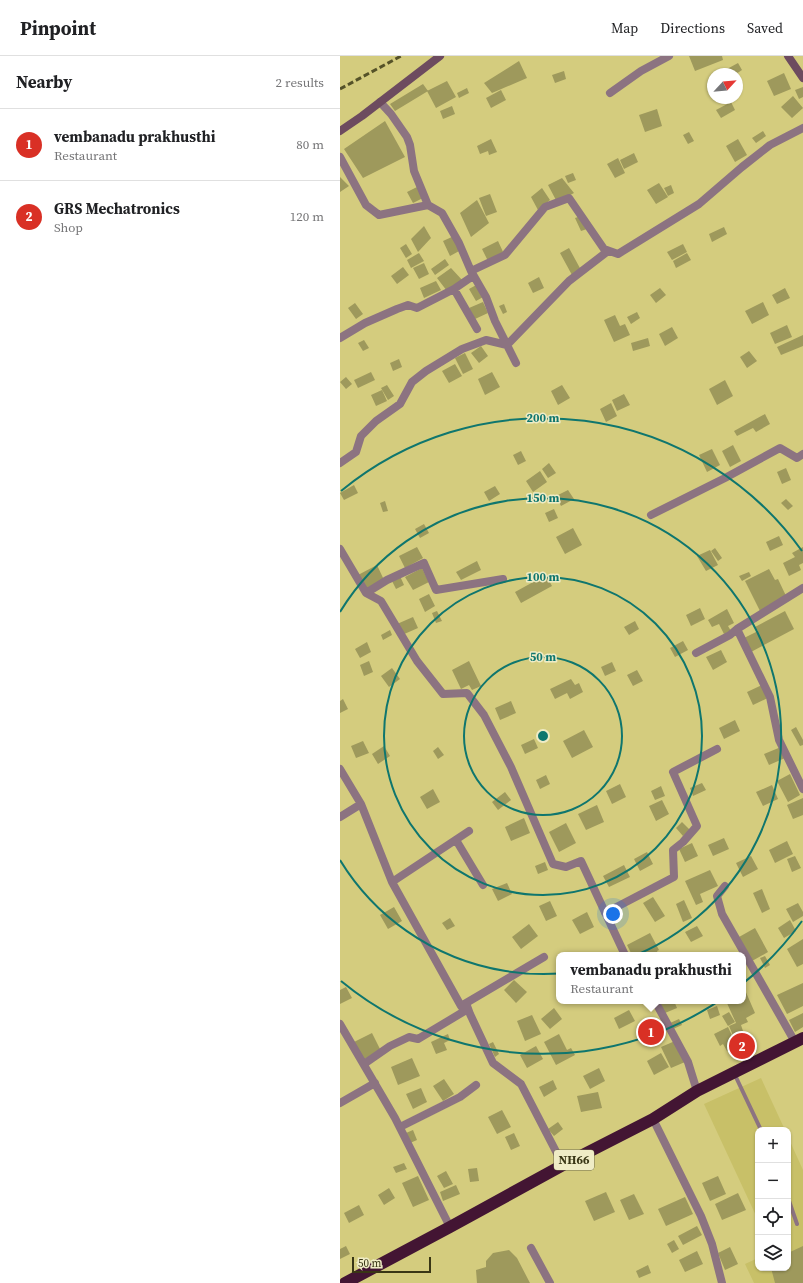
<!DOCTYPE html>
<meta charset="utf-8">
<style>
body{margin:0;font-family:"Source Serif 4",serif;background:#f6f6f6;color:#202124}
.controls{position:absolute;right:12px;bottom:12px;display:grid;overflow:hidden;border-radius:8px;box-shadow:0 1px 3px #0004}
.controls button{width:36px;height:36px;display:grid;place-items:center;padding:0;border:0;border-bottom:1px solid #e0e0e0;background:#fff;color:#202124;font:20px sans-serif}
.compass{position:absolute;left:367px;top:12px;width:36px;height:36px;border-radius:50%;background:#fff;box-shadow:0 1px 3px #0004;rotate:64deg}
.scale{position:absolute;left:12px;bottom:10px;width:79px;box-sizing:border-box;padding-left:4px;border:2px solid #393615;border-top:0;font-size:11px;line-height:14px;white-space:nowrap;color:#393615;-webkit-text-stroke:3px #efecc6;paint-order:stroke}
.you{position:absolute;left:273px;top:858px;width:14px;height:14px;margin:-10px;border:3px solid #fff;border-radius:50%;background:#1a73e8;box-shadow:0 0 0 6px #1a73e833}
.badge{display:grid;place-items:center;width:26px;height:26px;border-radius:50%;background:#d93025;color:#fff;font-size:13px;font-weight:700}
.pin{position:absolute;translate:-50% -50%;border:2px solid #fff;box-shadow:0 1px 4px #0006}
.popup{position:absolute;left:216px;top:896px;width:190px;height:52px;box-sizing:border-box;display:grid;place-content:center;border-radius:8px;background:#fff;filter:drop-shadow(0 1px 3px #0005);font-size:13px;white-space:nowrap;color:#757577}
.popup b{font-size:15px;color:#202124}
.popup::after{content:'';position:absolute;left:50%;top:100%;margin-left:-8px;border:8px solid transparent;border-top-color:#fff}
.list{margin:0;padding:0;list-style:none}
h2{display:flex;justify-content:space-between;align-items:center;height:52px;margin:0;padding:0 16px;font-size:17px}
h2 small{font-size:13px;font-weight:400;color:#757577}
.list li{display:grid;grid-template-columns:26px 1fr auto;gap:12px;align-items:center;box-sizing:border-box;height:72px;padding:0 16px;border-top:1px solid #e0e0e0}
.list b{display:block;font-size:15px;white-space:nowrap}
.list p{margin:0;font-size:13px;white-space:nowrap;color:#757577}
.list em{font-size:13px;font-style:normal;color:#757577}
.icon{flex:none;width:22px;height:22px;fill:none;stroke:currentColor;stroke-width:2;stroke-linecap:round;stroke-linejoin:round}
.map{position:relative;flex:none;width:463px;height:1227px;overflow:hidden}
header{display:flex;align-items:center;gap:24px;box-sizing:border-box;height:56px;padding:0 20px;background:#fff;border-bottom:1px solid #e0e0e0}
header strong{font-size:19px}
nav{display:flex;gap:22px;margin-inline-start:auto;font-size:14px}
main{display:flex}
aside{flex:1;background:#fff}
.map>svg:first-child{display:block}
.built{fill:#c8c068}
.building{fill:#9e995c}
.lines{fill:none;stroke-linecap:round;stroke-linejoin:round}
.lane{stroke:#8c7381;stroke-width:4}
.street{stroke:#8c7381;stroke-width:8}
.secondary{stroke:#6d4b5f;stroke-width:8}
.highway{stroke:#431533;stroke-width:12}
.rail{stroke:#555228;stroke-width:3;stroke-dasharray:6 3;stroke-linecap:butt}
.ring{fill:none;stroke:#0f766e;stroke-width:2}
.labels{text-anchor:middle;stroke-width:3;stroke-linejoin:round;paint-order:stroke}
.shield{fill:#efecc6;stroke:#706d4a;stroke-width:1}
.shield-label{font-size:12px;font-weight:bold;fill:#393615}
.centre{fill:#0f766e;stroke:#efecc6;stroke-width:2}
.ring-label{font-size:12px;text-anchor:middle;font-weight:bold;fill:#0f766e;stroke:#efecc6;stroke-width:3;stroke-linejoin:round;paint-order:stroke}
</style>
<header>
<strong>Pinpoint</strong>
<nav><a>Map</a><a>Directions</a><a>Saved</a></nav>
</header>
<main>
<aside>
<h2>Nearby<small>2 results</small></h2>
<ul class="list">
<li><span class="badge">1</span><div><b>vembanadu prakhusthi</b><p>Restaurant</p></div><em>80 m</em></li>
<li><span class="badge">2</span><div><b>GRS Mechatronics</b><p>Shop</p></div><em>120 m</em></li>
</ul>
</aside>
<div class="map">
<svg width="463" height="1227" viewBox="0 0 463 1227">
<rect width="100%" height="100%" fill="#d4cc7e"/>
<!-- built -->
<path class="built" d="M421 1022 445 1074H418V1164L364 1048Z
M448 1081 463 1114V1227H414L405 1208 418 1202V1212H448Z"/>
<!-- building -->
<path class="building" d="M349 0H382L383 4 355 15Z
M179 5 187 22 152 37 144 27Z
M398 7 402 14 396 18H390L387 13Z
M224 15 226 23 215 27 212 19Z
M444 17 451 33 434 40 427 25Z
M107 25 116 41 96 52 87 35Z
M83 28 88 35 55 55 50 48Z
M463 31V41L459 43 455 34Z
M127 32 129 37 119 42 117 37Z
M161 34 166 44 151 52 146 42Z
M453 40 463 52 452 62 441 51Z
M391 46 395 54 381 62 376 54Z
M112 50 115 58 103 63 100 55Z
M317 53 322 70 305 76 299 59Z
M45 65 65 101 23 122 4 93Z
M423 75 426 80 416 87 412 82Z
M349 76 354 85 348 88 343 79Z
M151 83 157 96 149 99 148 95 140 98 137 90Z
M398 83 407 99 395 106 386 90Z
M294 97 298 106 284 113 280 104Z
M278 102 285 117 275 122 267 108Z
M233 117 236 124 228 127 225 120Z
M0 121 9 130 0 136Z
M222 122 234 137 217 146 208 129Z
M319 127 328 141 316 148 307 134Z
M331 129 334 137 328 140 324 132Z
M79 130 85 141 73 147 67 136Z
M202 132 210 144 198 154 191 141Z
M150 138 157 156 146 160 139 142Z
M137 144 149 167 131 181 120 157Z
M241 160 247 173 241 175 235 162Z
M84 170 91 182 78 196 71 183Z
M384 171 387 178 372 186 369 178Z
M114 180 121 194 110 200 103 185Z
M158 185 164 198 148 205 142 193Z
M66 188 72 198 66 202 60 192Z
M343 188 347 196 332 204 327 196Z
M229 192 241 214 232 219 220 197Z
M79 197 84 205 71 212 67 204Z
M347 197 351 204 336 212 333 205Z
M105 203 109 209 95 219 91 213Z
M84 207 89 218 79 223 73 212Z
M63 211 69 219 57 228 51 220Z
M111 212 123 225 107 235 97 222Z
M199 221 204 232 193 237 188 227Z
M96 225 101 234 84 242 80 232Z
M138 228 145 240 136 245 129 233Z
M320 232 326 239 316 247 310 239Z
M445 232 450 242 437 248 432 239Z
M143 246 148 257 135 263 129 252Z
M423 246 429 259 412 268 405 255Z
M15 247 23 258 16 263 8 252Z
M164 248 167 256 163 258 159 250Z
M297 256 300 262 291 268 287 261Z
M275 259 280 270 285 268 290 279 274 286 264 264Z
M447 269 452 281 435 288 430 277Z
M332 271 338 282 325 290 319 278Z
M463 279V290L441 299 437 291Z
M308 282 310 290 293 295 291 287Z
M24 284 29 292 23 295 18 287Z
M141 290 148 300 139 307 131 297Z
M409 295 417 305 407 312 400 301Z
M125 297 133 313 123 318 115 302Z
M59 303 62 311 53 315 50 307Z
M115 308 122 320 109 327 102 315Z
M31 316 35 324 18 332 14 324Z
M152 316 160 331 145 339 138 323Z
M6 321 12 328 6 333 0 326Z
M385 324 393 340 377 349 369 333Z
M47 329 54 340 48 344 41 332Z
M222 329 230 342 218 349 211 335Z
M42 334 47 345 36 350 31 339Z
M284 338 290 349 277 355 272 344Z
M271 347 277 360 266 366 260 353Z
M425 358 430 368 416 376 413 372 397 380 394 375Z
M393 389 401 405 390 411 382 395Z
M372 393 380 409 367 416 359 399Z
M181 395 186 405 178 409 173 399Z
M209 407 216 417 208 422 202 413Z
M446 412 451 424 442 428 437 416Z
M200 415 207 426 193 436 186 425Z
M14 429 18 437 4 444 0 437Z
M155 430 160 438 149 445 144 436Z
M228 434 234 443 221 450 216 440Z
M446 443 453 450 448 454 441 447Z
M45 445 48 455 43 456 40 447Z
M214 453 218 462 209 466 205 457Z
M84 468 89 477 80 482 75 473Z
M233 472 242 489 225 498 216 481Z
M439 480 443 489 430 495 426 486Z
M77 491 83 502 65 512 59 500Z
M463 491V507L459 509 461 514 449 520 443 507 455 501 452 497Z
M375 492 382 502 378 505 371 495Z
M370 494 378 509 366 515 357 500Z
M137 505 141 514 121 524 116 516Z
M37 509 44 524 25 533 18 519Z
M82 512 89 526 73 534 65 521Z
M429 513 435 524 438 523 447 542 420 555 405 525Z
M409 516 411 520 402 525 399 520Z
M206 519 212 530 181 547 175 536Z
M60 520 64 529 56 533 52 525Z
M89 538 95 550 85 556 79 543Z
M360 552 365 563 351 570 346 559Z
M387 553 394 567 388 570 391 575 384 578 379 568 372 571 368 564Z
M97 555 102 565 96 567 92 557Z
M445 555 454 573 411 596 404 582 418 575 415 571Z
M73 561 78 572 62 579 57 568Z
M295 565 299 573 289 579 284 571Z
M50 574 52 579 43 584 41 579Z
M343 585 348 594 335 601 330 592Z
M27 586 31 596 20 602 15 593Z
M381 594 387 606 373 614 366 601Z
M29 605 33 616 24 620 20 609Z
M129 605 141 630 132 634 129 629 121 633 112 614Z
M272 606 276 615 265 620 261 611Z
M52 612 60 623 49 631 41 620Z
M297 614 303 625 293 630 287 619Z
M231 623 235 629 239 627 243 636 230 643 227 637 215 643 210 633Z
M422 629 428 642 413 649 407 636Z
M3 643 8 653 0 657V645Z
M171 645 176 657 160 664 155 652Z
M395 664 400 675 384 683 379 672Z
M456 671 463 684V689L460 690 451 674Z
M244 674 253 691 232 702 223 685Z
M194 683 198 692 185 698 181 689Z
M23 685 29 697 16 702 11 690Z
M44 690 50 700 38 708 32 698Z
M98 691 104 699 98 703 93 695Z
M441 691 445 702 429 709 424 698Z
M450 718 460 739 448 746 437 725Z
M206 719 210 728 200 733 196 724Z
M362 727 366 734 353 740 350 732Z
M280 728 286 741 272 748 266 735Z
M432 729 438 743 423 750 416 736Z
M321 730 325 740 315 744 311 735Z
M93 733 100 746 87 753 80 741Z
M165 736 171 744 158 754 152 746Z
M463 742V759L453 763 447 749Z
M322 744 329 758 316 765 309 750Z
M257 749 264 766 246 774 238 758Z
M184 762 190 777 171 785 165 771Z
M342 766 350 774 343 780 336 772Z
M226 767 236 787 219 796 209 776Z
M384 782 389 793 373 800 368 789Z
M447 785 453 798 435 807 429 794Z
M352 787 358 800 345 806 339 793Z
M307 796 313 808 300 815 294 803Z
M411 800 418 813 403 821 396 807Z
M455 800 461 812 452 816 447 803Z
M205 806 208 814 198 818 195 810Z
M284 809 290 821 269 831 263 820Z
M370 814 378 830 360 838 363 846 356 849 345 825Z
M167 827 172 838 158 845 152 833Z
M422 833 430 853 422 857 413 837Z
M313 841 325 860 315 866 303 847Z
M344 844 352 862 343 866 336 848Z
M210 845 217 860 206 865 199 850Z
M458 847 463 856V860L453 866 446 853Z
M54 851 62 865 48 873 40 859Z
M247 856 254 871 240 878 232 864Z
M110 862 115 870 107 874 102 867Z
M450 864 456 875 444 882 438 872Z
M189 868 198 880 181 893 172 881Z
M357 870 363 880 351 886 345 876Z
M415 872 428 896 412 905 399 881Z
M310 877 319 894 317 895 319 899H292L287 889Z
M463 883V908L457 911 447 893Z
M425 900 430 909 425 912 420 902Z
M174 924 187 936 176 947 164 934Z
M463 927V950L447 958 437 939Z
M6 931 12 942 0 948V934Z
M405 934 415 957 406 962 408 966 401 969 404 978 394 982 389 970 396 967 386 945H403V935Z
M322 945H334L337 952 325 957 320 946Z
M377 950 380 959 370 963 367 954Z
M214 952 222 963 210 973 201 963Z
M289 954 295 965 279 973 274 962Z
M389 956 395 966 388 970 382 960Z
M463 957V971L455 976 449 964Z
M192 959 201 978 185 985 177 965Z
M314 962 321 982 308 989 299 971Z
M339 963 342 969 333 973 330 967Z
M388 971 397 990 387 995 383 988 380 990 374 978Z
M32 977 41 995 23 1004 14 986Z
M108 978 110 984 104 987 107 994 96 998 91 986Z
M219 978 227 994 231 992 235 999 216 1009 204 986Z
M335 985 345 1006 331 1012 321 991Z
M153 986 159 998 155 1001 149 988Z
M196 990 203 1003 187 1012 180 999Z
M321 997 329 1011 314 1019 307 1005Z
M72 1002 80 1020 58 1029 51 1011Z
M259 1012 265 1025 250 1033 243 1020Z
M104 1023 114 1038 103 1045 93 1030Z
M213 1024 217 1033 204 1041 199 1031Z
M81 1032 87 1046 73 1053 66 1038Z
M258 1036 262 1052 241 1056 237 1040Z
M162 1054 171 1071 157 1078 148 1061Z
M218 1066 223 1073 214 1080 208 1073Z
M73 1074 77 1084 70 1087 66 1077Z
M174 1077 180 1090 171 1094 165 1081Z
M64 1107 67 1113 56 1117 53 1111Z
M137 1112 139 1125 130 1126 128 1113Z
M106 1115 113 1128 104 1132 97 1120Z
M78 1120 89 1144 73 1151 62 1127Z
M378 1120 386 1138 370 1145 362 1127Z
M116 1129 120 1138 103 1145 100 1136Z
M49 1132 55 1142 44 1149 38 1139Z
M266 1136 275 1156 254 1165 245 1145Z
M398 1137 406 1154 382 1164 375 1148Z
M294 1138 304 1158 289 1164 280 1144Z
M345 1141 353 1158 326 1170 318 1153Z
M19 1149 24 1159 9 1167 4 1157Z
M357 1170 362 1179 343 1189 338 1180Z
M334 1184 339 1193 332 1197 327 1188Z
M6 1190 10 1198 0 1203V1193Z
M463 1190V1227H435L431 1212H448V1197Z
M390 1191 398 1208 385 1214 378 1197Z
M169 1194 177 1202 190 1227H137L136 1214 146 1211V1205L153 1197Z
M357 1195 363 1208 345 1216 339 1204Z
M308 1209 311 1217 299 1222 296 1215Z"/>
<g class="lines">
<!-- lane -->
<path class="lane" d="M394 1017 421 1074
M448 1142 457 1168"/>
<!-- street -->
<path class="street" d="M270 37 301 15 329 0
M40 46 51 58 67 81 70 89 74 115 88 149 102 157 119 187 131 215 146 241 155 265 176 307
M0 101 26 149 39 159 88 149
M131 215 165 199 205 151 229 142 264 193 278 198 359 148 402 111 430 89 463 72
M114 233 137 273
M0 282 25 267 57 253 68 249 77 252 114 233 133 220
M0 407 16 396 21 380 36 365 60 348 72 326 86 315 122 293 146 284 167 289 229 225 268 195
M311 459 385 422 440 392 457 402 463 398
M0 493 26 537 41 545 77 605 103 638 127 637 144 659 171 711 213 808 226 811 241 805 285 899
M26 537 47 524 84 507 96 534 163 523
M397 573 430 641 439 684 463 733
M356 597 390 579 397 573 463 532
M0 713 21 748 0 761
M21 748 52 826
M129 775 52 826 121 950 204 901
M116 784 143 829
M385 830 377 840 382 858 455 986
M265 857 334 821 333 794 343 786 357 770 333 716 377 693
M315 945 348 1006 357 1035
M126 947 130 958 153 1007 181 1028 223 1109
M0 968 55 1062 110 1171
M24 1008 50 990 69 981 78 983 128 953
M0 1047 35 1027
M313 1063 361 1160 372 1188 382 1227
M60 1071 120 1041 136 1029
M191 1192 210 1227"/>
<!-- secondary -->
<path class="secondary" d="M448 0 463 22
M0 75 22 60 100 0"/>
<!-- highway -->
<path class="highway" d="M5 1227 110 1171 223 1109 313 1063 357 1035 463 982"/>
<!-- rail -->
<path class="rail" d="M0 33 61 0"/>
</g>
<!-- distance rings -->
<g class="ring">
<circle cx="203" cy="680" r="79"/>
<circle cx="203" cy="680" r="159"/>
<path d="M0 556A238 238 0 1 1 0 804"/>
<path d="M462 865A318 318 0 0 1 1 925M1 435A318 318 0 0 1 462 495"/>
</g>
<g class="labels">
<!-- shield labels -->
<rect class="shield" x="214" y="1094" width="40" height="20" rx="3"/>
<g class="shield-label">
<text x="234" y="1108">NH66</text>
</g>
</g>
<circle cx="203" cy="680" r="6" class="centre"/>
<g class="ring-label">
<text x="203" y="366">200 m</text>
<text x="203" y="446">150 m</text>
<text x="203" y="525">100 m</text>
<text x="203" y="605">50 m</text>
</g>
</svg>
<div class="controls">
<button>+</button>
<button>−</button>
<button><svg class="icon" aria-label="locate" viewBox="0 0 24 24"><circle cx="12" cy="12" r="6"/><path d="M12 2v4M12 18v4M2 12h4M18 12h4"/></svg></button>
<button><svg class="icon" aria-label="layers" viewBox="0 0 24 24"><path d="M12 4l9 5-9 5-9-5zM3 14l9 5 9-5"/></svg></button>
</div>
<svg class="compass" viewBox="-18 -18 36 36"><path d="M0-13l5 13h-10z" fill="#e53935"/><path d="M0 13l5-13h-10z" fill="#757577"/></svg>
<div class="scale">50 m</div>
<div class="you"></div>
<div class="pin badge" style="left:311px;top:976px">1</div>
<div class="popup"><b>vembanadu prakhusthi</b>Restaurant</div>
<div class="pin badge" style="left:402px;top:990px">2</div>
</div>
</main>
